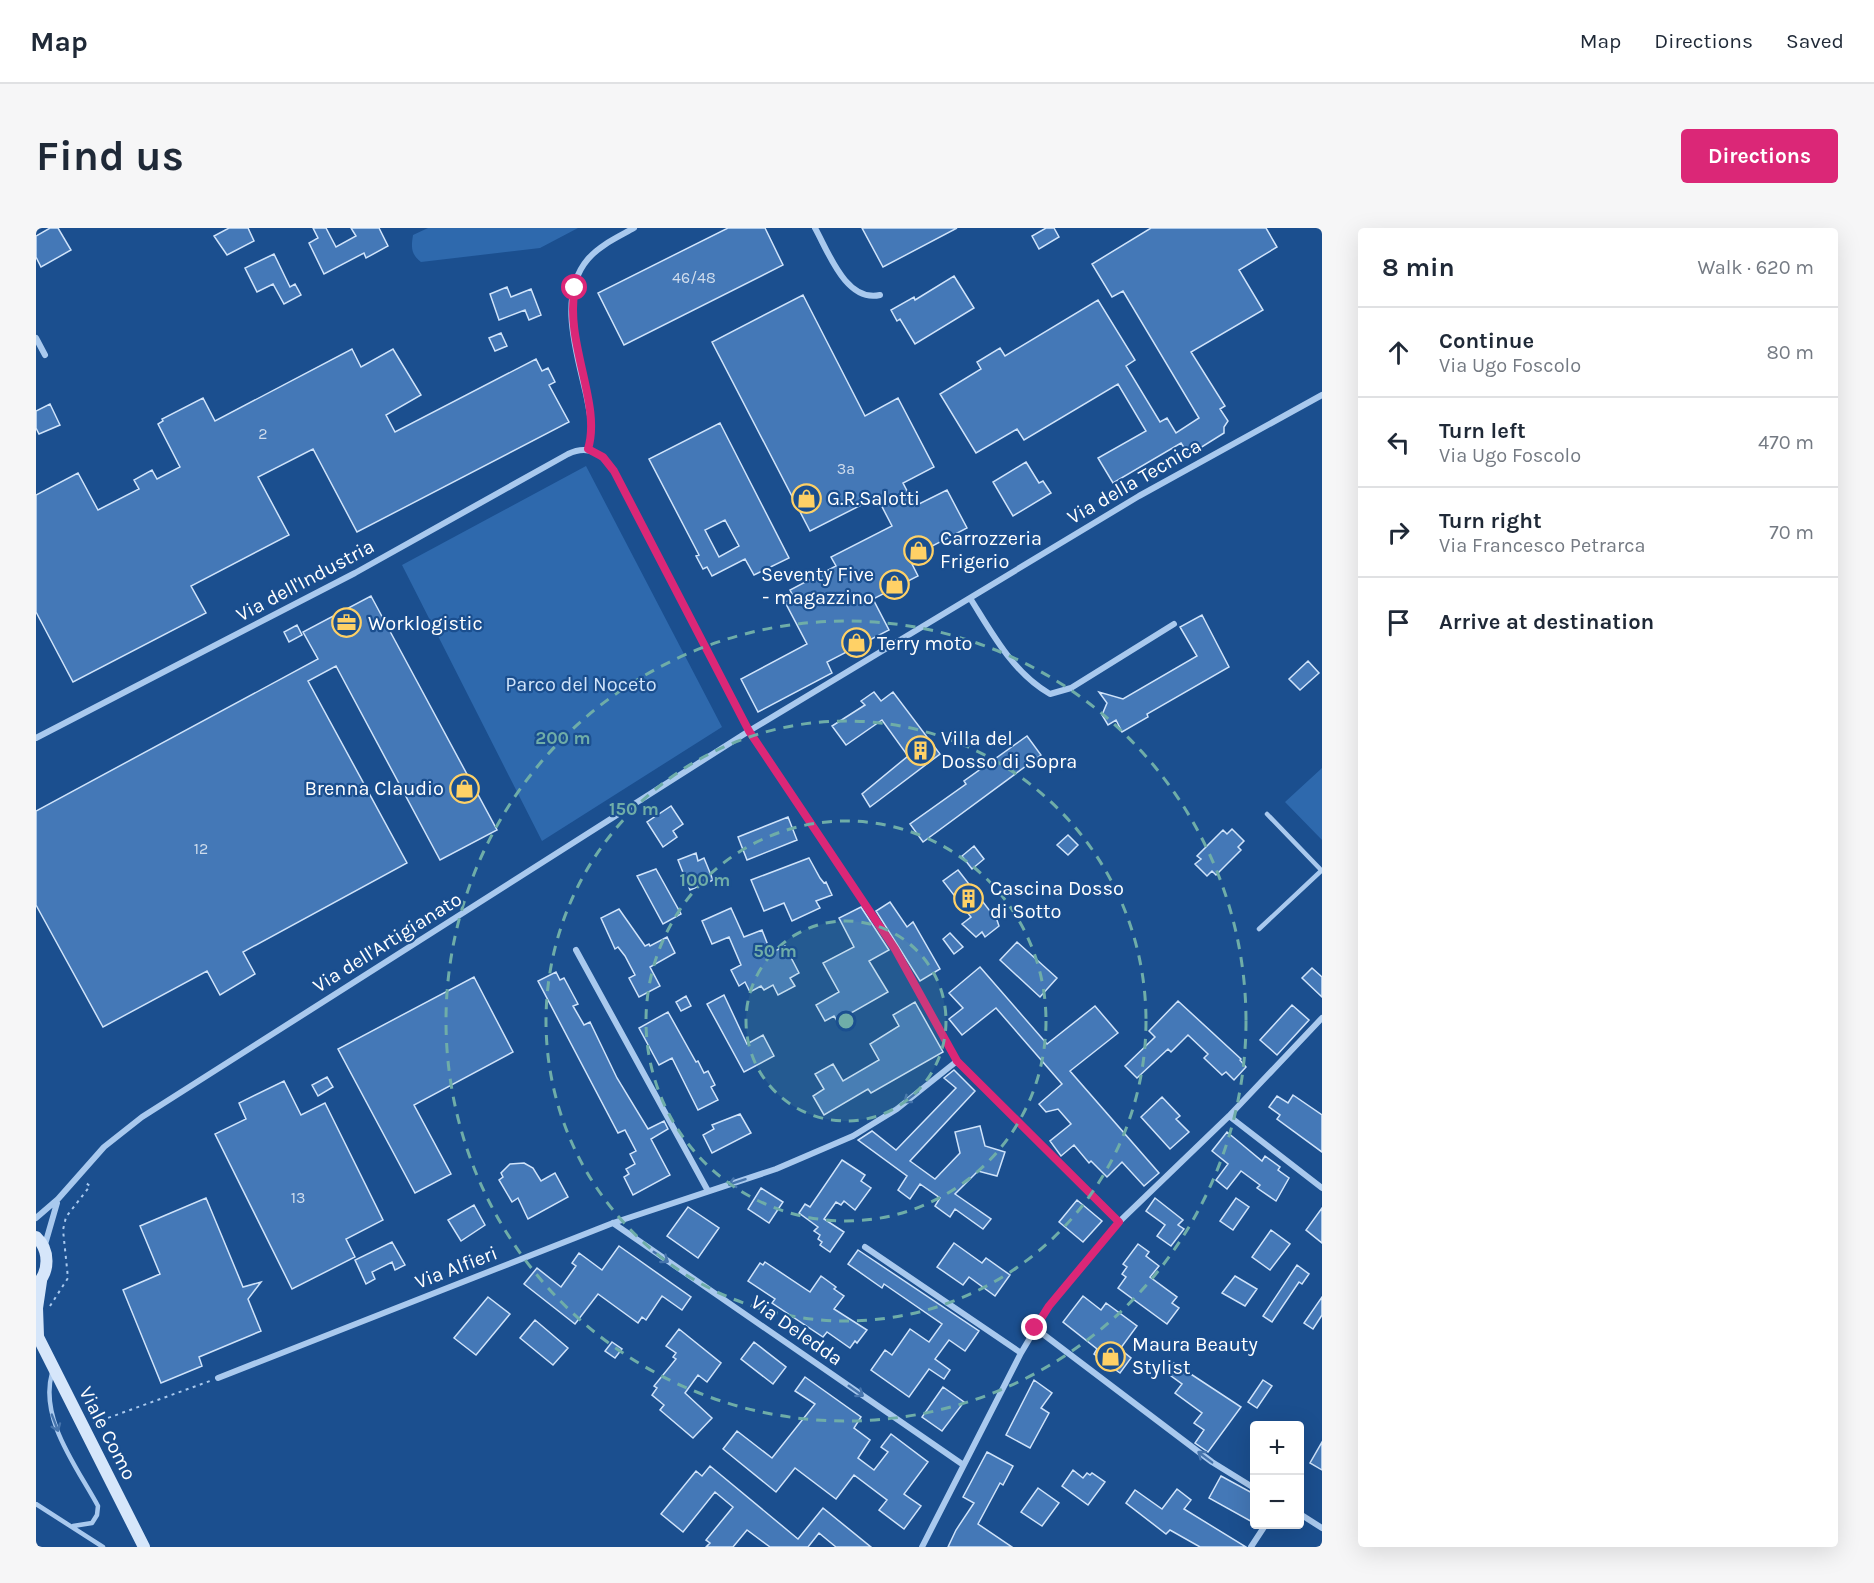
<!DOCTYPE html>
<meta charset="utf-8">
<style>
body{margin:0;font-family:Karla,sans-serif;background:#f6f6f7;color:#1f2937}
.controls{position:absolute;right:18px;bottom:18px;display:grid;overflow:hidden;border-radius:6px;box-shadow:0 6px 24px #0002}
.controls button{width:54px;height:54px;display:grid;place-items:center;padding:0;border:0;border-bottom:2px solid #e0e1e3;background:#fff;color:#1f2937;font:30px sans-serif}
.stop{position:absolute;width:18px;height:18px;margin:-14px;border:4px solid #db2777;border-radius:50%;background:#fff}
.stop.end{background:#db2777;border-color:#fff;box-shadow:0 2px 6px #0008}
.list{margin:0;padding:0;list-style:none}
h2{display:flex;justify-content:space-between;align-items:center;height:78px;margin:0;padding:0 24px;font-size:26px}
h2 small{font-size:20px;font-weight:400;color:#747a83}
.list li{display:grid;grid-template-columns:39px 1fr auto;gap:18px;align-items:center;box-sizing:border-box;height:90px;padding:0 24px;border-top:2px solid #e0e1e3}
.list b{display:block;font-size:22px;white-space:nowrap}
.list p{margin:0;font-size:20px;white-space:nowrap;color:#747a83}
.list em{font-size:20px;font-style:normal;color:#747a83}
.icon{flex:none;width:33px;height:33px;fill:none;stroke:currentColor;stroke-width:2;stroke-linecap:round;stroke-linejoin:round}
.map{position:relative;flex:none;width:1286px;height:1319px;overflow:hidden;border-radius:6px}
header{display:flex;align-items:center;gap:36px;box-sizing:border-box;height:84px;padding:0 30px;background:#fff;border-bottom:2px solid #e0e1e3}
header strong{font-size:28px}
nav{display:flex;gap:33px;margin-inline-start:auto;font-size:21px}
.intro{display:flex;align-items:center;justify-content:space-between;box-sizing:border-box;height:144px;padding:0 36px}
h1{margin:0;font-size:42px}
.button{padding:15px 27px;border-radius:6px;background:#db2777;color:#fff;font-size:21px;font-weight:700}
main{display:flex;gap:36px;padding:0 36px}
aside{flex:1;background:#fff;border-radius:6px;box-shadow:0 6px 24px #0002}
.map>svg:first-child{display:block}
.green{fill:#2e69ad}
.building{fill:#4478b7;stroke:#cfe3fa;stroke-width:1.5;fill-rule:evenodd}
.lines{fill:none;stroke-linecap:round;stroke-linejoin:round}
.path{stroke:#a9c9ee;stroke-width:2;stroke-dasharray:3 4.5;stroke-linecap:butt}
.service{stroke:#a9c9ee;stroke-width:4.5}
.minor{stroke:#a9c9ee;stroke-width:6}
.secondary{stroke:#d6e6fa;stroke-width:12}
.oneway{stroke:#4674ac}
.route{stroke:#db2777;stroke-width:8}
.ring{fill:none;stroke:#6fada8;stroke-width:3;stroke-dasharray:10 8}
.labels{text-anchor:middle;stroke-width:4.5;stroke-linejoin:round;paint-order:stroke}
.number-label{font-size:16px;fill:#d0dded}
.street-label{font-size:20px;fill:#fff;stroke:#1b4f8f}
.poi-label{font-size:20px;fill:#fff;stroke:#1b4f8f;text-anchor:start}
.park-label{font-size:20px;fill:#cfe3fa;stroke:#1b4f8f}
.centre{fill:#6fada8;stroke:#1b4f8f;stroke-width:3}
.ring-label{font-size:18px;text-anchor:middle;font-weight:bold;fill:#6fada8;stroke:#1b4f8f;stroke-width:4.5;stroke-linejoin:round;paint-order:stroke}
</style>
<header>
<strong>Map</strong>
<nav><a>Map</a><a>Directions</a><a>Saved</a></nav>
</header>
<div class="intro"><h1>Find us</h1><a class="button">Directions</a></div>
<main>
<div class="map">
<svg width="1286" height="1319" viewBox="0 0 1286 1319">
<rect width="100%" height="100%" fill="#1b4f8f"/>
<!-- green -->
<path class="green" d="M392 0H542L504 20 385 34C375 26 375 20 377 7Z
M550 238 686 499 506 613 366 337Z
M1286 540V612L1249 574Z"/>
<!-- building -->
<path class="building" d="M14 0H22L35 22 5 39 0 29V8Z
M193 0H212L218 13 191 27 178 8Z
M277 0H290L300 19 320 8 315 0H343L352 18 330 30 328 25 288 46 273 15 282 10Z
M692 0H729L747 37 588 117 562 65Z
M826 0H921L847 39Z
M1010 0H1018L1023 9 1003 21 996 8Z
M1115 0H1230L1241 19 1203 42 1227 82 1155 124 1189 178 1184 181 1192 193 1188 199V205L1153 227 1145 215 1077 255 1062 230 1110 203 1082 156 988 212 981 201 940 225 904 166 945 141 941 134 964 120 969 128 1062 72 1099 132 1090 138 1124 194 1131 190 1140 205 1163 190 1087 63 1076 69 1056 36Z
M238 26 254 59 259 56 265 67 248 76 237 56 221 64 209 40Z
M918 48 938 80 879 116 864 91 861 93 855 82 878 69 879 72Z
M471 59 475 69 495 61 505 87 493 92 489 82 463 92 454 66Z
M767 67 829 188 862 170 898 239 867 255 879 278 911 262 931 300 873 330 882 348 837 371 853 402 791 434 796 445 722 484 705 451 771 416 749 374 758 370 754 362 800 338 795 329 856 298 841 269 774 303 676 114Z
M465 105 471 118 459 123 453 110Z
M316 121 325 139 357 121 385 167 350 187 359 204 500 131 506 143 512 140 519 154 513 157 533 194 321 304 277 221 222 249 253 307 155 358 170 385 37 454 0 384V267L42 245 62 282 103 261 98 252 116 242 121 251 144 239 122 196 127 193 126 191 167 170 179 193Z
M14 176 24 197 3 206 0 200V183Z
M684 195 753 330 718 347 709 331 676 348 671 339 667 341 660 328 663 327 613 231ZM689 292 703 318 683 329 669 302Z
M990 234 1003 255 1007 253 1015 265 977 288 957 254Z
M335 368 461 602 404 632 300 438 272 453 371 635 207 724 219 746 184 767 171 743 67 799 0 677V583L282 431 267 404Z
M1166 387 1193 439 1111 486 1112 489 1086 504 1080 492 1072 497 1066 487 1071 475 1063 464 1087 471 1161 428 1144 399Z
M261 397 266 407 253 414 248 404Z
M1272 433 1283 445 1264 462 1253 451Z
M838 464 845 473 857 464 904 526 834 579 826 566 872 528 846 492 810 517 796 498 829 477 825 473Z
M991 508 1005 527 887 614 874 596 930 556 928 553Z
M635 578 647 596 637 603 641 609 627 619 611 594Z
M752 589 761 612 711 632 702 609Z
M1196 601 1208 613 1202 619 1205 622 1180 647 1176 643 1171 648 1159 636 1165 631 1161 628 1187 602 1191 606Z
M1032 607 1042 617 1032 627 1021 617Z
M938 618 948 631 936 641 926 628Z
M660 625 662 633 668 630 677 652 654 662 642 632Z
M773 630 784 650 788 655 790 654 796 667 780 673 784 680 756 693 748 675 728 683 715 652Z
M620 641 645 686 627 696 601 648Z
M922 642 961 692 963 698 949 709 946 704 940 709 926 696 935 689 907 653Z
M854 674 871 699 877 694 904 741 884 753 840 683Z
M825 679 853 722 833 733 852 764 801 793 798 788 789 793 780 777 803 764 787 735 818 719 803 690Z
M695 680 708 709 726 702 735 725 749 718 763 745 754 750 759 758 742 767 737 757 728 762 725 758 714 764 709 754 703 758 695 742 705 737 693 709 676 716 666 693Z
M583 681 609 718 613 716 614 718 631 709 639 725 614 739 624 758 603 769 593 750 599 747 589 728 582 719 579 721 565 690Z
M914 705 927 719 918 726 907 711Z
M981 714 1021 750 1004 769 964 732Z
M944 739 1011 816 1059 778 1082 805 1034 843 1123 945 1108 958 1086 934 1071 949 1055 933 1053 935 1038 917 1025 928 1014 913 1035 896 1022 881 1010 884 1003 876 1026 856 960 780 926 807 913 791 927 780 913 765Z
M1276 740 1286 749V769L1266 750Z
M520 744 524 752 528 750 542 776 537 778 548 797 554 794 581 850 612 901 628 893 632 901 615 911 634 947 597 967 588 949 593 946 590 941 599 936 594 926 600 923 589 902 582 905 502 753Z
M438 749 477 824 378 877 415 946 379 965 302 821Z
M688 767 711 816 727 807 738 828 708 844 671 776Z
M650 768 655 778 645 783 640 774Z
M1142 773 1205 831 1204 832 1210 839 1198 852 1190 844 1186 847 1168 830 1172 826 1152 807 1135 824 1132 821 1101 850 1089 838 1119 809 1113 803Z
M879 774 907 824 835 865 832 861 788 887 777 868 788 861 779 846 797 836 807 853 843 832 834 816 863 798 857 787Z
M1256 777 1273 792 1241 827 1224 812Z
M632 784 660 834 662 833 668 845 672 843 679 857 675 859 682 872 662 882 636 830 623 837 603 800Z
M918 842 939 863 874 933 899 951 924 925 919 904 944 898 949 918 969 924 961 948 942 943 919 966 955 991 947 1001 919 981 914 989 899 978 904 970 884 956 874 971 862 962 871 948 822 912 836 903 860 922 920 860 908 850Z
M291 849 297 859 282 868 276 857Z
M248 853 265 887 289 875 347 992 310 1011 319 1029 256 1061 179 906 210 891 203 875Z
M1257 867 1286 887V924L1241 891 1244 887 1233 879 1241 868 1252 875Z
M1126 869 1144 888 1140 891 1153 904 1134 921 1105 889Z
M704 886 715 905 676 925 667 907 678 901 676 897Z
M1191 904 1226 933 1229 928 1244 939 1242 942 1253 950 1240 973 1221 960 1224 957 1205 943 1191 961 1180 952 1192 936 1176 923Z
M806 932 829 947 825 953 835 960 819 982 808 973 805 977 800 974 788 991 808 1004 794 1024 784 1017 786 1014 782 1011 784 1007 778 1003 782 999 763 985 769 976 774 979Z
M488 935 497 940 505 953 519 945 532 969 492 991 482 970 476 974 463 952 467 949 465 945 474 936Z
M725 960 747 974 733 995 712 981Z
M170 970 207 1059 225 1054 212 1071 225 1103 163 1129 166 1138 125 1155 87 1062 124 1046 104 998Z
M1119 970 1147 992 1142 997 1148 1001 1135 1018 1121 1008 1129 997 1110 983Z
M1200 970 1213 979 1197 1002 1184 993Z
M1041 972 1066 993 1047 1014 1023 994Z
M438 977 449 997 425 1013 412 992Z
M652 979 683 1000 662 1030 631 1008Z
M1286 980V1015L1270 1002Z
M1235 1002 1254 1016 1234 1042 1216 1029Z
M356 1014 369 1037 359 1042 356 1034 336 1044 339 1051 330 1056 319 1032Z
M918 1015 946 1035 950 1030 974 1047 959 1068 933 1049 927 1057 901 1039Z
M1102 1016 1113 1024 1110 1028 1123 1038 1114 1049 1141 1069 1136 1075 1143 1080 1131 1096 1082 1060 1090 1049 1086 1046 1091 1039 1087 1036Z
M583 1018 655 1069 646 1082 626 1068 610 1092 606 1089 602 1095 562 1066 539 1096 488 1056 501 1040 525 1059 540 1038 536 1035 543 1025 566 1042Z
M822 1022 943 1103 929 1123 913 1112 899 1131 914 1142 908 1151 893 1141 873 1169 835 1142 849 1122 856 1127 874 1101 893 1114 906 1096 848 1056 846 1060 812 1036Z
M729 1034 774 1064 785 1048 800 1059 798 1061 808 1068 798 1081 831 1102 821 1115 819 1113 814 1120 791 1104 787 1109 736 1075 739 1071 712 1053 724 1035 727 1037Z
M1261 1037 1273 1046 1266 1056 1263 1054 1236 1094 1227 1088Z
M1199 1048 1221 1061 1209 1078 1186 1065Z
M1047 1068 1065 1082 1070 1075 1101 1098 1084 1121 1095 1130 1084 1145 1058 1126 1061 1121 1027 1094Z
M452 1069 474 1086 440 1127 418 1110Z
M1286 1069V1087L1277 1101 1268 1095Z
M499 1092 532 1120 517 1137 484 1110Z
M643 1101 685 1135 671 1154 662 1147 649 1165 676 1190 657 1210 624 1182 628 1177 616 1167 621 1160 618 1158 640 1131 637 1129 640 1125 630 1118Z
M576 1114 586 1121 579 1130 569 1123Z
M718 1114 750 1139 737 1156 705 1131Z
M1138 1135 1205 1179 1172 1224 1159 1215 1168 1202 1158 1195 1166 1185 1139 1165 1146 1156 1131 1145Z
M769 1149 825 1189 818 1200 834 1212 822 1230 838 1242 852 1224 845 1219 855 1206 892 1234 868 1266 885 1278 868 1301 843 1282 851 1272 818 1247 800 1271 759 1240 740 1264 687 1221 701 1203 736 1230 779 1176 759 1163Z
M998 1152 1016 1165 1005 1180 1013 1185 994 1220 970 1207Z
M1227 1152 1236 1158 1221 1180 1212 1174Z
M907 1159 928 1174 906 1203 886 1189Z
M1286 1214V1242L1274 1235Z
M951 1224 977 1238 967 1257 964 1255 942 1296 976 1319H912L920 1302 938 1275 927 1269Z
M674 1238 762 1311 787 1280 835 1319H800L783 1305 772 1319H734L711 1302 697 1319H670L674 1315 670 1312 697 1279 679 1264 647 1304 625 1286 660 1243 666 1248Z
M1037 1242 1047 1250 1051 1245 1054 1247 1056 1245 1069 1254 1052 1277 1026 1258Z
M1185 1248 1218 1266V1295L1173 1270Z
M1002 1260 1023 1275 1006 1298 985 1284Z
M1141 1261 1155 1272 1148 1281 1210 1319H1164L1134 1302 1130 1306 1090 1275 1099 1262 1126 1281Z"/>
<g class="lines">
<!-- path -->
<path class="path" d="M14 1078 32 1050 27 1002 30 989 54 958 50 955
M58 1195 174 1153"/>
<!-- service -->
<path class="service" d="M1231 586 1286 643
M1223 701 1285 643
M16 1145C3 1191 41 1239 62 1278L61 1287 56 1295 37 1298
M0 1276 67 1319"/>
<!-- minor -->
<path class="minor" d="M779 0C792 23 810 75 844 67
M0 110 9 127
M552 221C558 202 554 186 550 166 541 126 521 67 552 31 564 17 582 9 598 0
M934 370C956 405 977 445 1014 466L1035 460 1138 396
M0 510 319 345 532 226C553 216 566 226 578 243L713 503 859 721 921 833 1083 994
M540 722 672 963
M1193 888 1286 960
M0 990 22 971 68 919 106 889 713 503 1103 268 1286 167
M577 995 926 1236
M829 1019 985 1125
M8 1020 21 975
M999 1100 1176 1234 1218 1260
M182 1150 577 995 740 941 817 908 861 881 921 833
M1264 1286 1286 1300
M886 1319 985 1125 1013 1078 1083 994 1193 888 1286 790
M1215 1319 1230 1296"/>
<!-- secondary -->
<path class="secondary" d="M0 1009C14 1022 14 1044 0 1057
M0 1105 108 1319
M2 1108 1 1080 5 1053"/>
</g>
<!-- one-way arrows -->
<defs><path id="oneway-shaft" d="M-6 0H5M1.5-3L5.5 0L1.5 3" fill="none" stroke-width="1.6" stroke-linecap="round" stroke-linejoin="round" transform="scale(1.5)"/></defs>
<g class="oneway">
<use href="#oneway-shaft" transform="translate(875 869) rotate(142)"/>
<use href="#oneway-shaft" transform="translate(701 954) rotate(162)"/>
<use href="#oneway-shaft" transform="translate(625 1029) rotate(35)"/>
<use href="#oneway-shaft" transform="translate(820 1163) rotate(35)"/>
<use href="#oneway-shaft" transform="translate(19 1195) rotate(69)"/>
<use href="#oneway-shaft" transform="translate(1169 1229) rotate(-143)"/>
</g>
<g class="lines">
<!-- route -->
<path class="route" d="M539 60C528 114 566 176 552 221L567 229 578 243 713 503 859 721 921 833 1083 994 1013 1078 999 1100"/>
</g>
<!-- distance rings -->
<circle cx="810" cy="793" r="100" fill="#6fada8" fill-opacity=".12"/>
<g class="ring">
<circle cx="810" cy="793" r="100"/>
<circle cx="810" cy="793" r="200"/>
<circle cx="810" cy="793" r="300"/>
<circle cx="810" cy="793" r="400"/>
</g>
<!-- icons -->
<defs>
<symbol id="shop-ring" viewBox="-11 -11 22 22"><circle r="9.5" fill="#1b4f8f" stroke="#ffd166" stroke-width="1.5"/><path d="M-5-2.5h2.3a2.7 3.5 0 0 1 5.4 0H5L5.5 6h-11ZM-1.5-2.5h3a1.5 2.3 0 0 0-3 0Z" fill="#ffd166"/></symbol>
<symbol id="office-ring" viewBox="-11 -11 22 22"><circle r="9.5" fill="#1b4f8f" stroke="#ffd166" stroke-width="1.5"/><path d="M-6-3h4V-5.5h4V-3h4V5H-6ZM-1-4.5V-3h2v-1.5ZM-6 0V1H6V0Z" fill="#ffd166"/></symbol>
<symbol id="building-ring" viewBox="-11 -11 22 22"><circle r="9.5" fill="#1b4f8f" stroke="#ffd166" stroke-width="1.5"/><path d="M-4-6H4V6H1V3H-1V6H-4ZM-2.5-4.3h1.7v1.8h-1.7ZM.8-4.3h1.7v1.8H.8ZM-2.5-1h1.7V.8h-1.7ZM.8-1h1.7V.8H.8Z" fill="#ffd166"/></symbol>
</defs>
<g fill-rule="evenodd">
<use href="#shop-ring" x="754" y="254" width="33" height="33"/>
<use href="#shop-ring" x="866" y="306" width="33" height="33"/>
<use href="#shop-ring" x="842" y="340" width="33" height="33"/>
<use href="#office-ring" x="294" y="378" width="33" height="33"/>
<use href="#shop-ring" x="804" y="398" width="33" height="33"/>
<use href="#building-ring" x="868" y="506" width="33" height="33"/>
<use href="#shop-ring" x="412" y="544" width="33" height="33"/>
<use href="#building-ring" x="916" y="654" width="33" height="33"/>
<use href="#shop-ring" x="1058" y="1112" width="33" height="33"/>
</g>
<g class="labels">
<!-- number labels -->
<g class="number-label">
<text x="658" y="55">46/48</text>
<text x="227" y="211">2</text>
<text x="810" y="246">3a</text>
<text x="165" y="626">12</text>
<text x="262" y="975">13</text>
</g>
<!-- street labels -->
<g class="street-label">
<text transform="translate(1098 253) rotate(-30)" y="7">Via della Tecnica</text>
<text transform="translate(269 352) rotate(-28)" y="7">Via dell'Industria</text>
<text transform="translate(351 714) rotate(-32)" y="7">Via dell'Artigianato</text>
<text transform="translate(420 1039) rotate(-21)" y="7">Via Alfieri</text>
<text transform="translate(761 1102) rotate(35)" y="7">Via Deledda</text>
<text transform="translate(72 1205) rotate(63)" y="7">Viale Como</text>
</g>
<!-- poi labels -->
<g class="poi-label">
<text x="791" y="277">G.R.Salotti</text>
<text x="904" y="317">Carrozzeria<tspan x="904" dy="23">Frigerio</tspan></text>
<text x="838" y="353" text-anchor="end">Seventy Five<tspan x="838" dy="23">- magazzino</tspan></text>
<text x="332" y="402">Worklogistic</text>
<text x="841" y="422">Terry moto</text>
<text x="905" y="517">Villa del<tspan x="905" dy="23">Dosso di Sopra</tspan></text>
<text x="408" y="567" text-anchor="end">Brenna Claudio</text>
<text x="954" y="667">Cascina Dosso<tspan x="954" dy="23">di Sotto</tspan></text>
<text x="1096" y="1123">Maura Beauty<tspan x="1096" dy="23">Stylist</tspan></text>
</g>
<!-- park labels -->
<g class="park-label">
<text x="545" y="463">Parco del Noceto</text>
</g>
</g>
<circle cx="810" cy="793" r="9" class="centre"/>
<g class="ring-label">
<text x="527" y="516">200 m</text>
<text x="598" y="587">150 m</text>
<text x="669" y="658">100 m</text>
<text x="739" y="729">50 m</text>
</g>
</svg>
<div class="controls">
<button>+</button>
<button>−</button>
</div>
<div class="stop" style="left:539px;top:60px"></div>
<div class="stop end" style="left:999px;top:1100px"></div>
</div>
<aside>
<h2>8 min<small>Walk · 620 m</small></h2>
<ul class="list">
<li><svg class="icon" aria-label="ahead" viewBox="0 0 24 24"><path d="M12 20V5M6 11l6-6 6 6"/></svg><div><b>Continue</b><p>Via Ugo Foscolo</p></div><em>80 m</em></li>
<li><svg class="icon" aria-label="left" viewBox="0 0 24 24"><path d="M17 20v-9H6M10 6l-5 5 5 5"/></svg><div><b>Turn left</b><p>Via Ugo Foscolo</p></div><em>470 m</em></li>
<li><svg class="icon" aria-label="right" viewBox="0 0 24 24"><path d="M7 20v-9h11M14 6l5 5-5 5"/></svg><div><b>Turn right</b><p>Via Francesco Petrarca</p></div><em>70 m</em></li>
<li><svg class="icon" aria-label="arrive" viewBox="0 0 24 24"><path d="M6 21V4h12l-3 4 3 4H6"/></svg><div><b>Arrive at destination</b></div></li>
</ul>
</aside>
</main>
